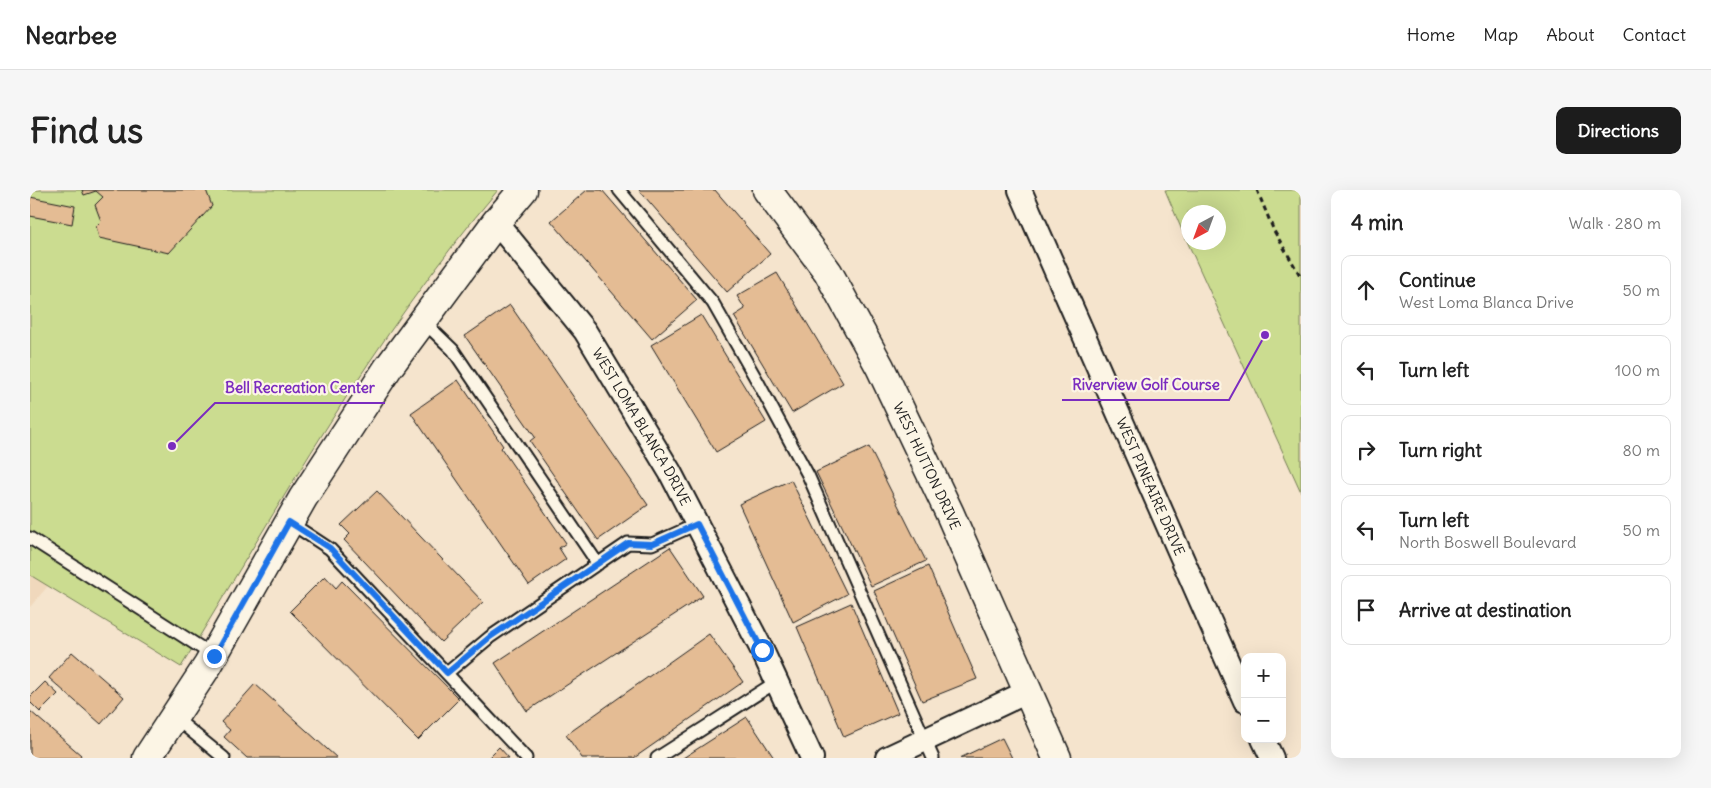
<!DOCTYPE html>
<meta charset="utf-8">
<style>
body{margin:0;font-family:Delius,sans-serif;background:#f6f6f6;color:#222}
.controls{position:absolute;right:15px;bottom:15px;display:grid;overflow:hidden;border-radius:10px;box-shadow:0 5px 20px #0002}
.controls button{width:45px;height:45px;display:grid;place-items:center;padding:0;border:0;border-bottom:1px solid #e0e0e0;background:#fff;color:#222;font:25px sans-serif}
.compass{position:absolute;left:1151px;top:15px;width:45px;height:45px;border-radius:50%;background:#fff;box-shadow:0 5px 20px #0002;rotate:221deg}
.stop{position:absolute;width:15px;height:15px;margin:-11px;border:4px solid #1a73e8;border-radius:50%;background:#fff}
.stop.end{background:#1a73e8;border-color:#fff;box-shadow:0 1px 5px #0008}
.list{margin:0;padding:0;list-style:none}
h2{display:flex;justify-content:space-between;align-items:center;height:65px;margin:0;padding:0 20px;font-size:21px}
h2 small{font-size:16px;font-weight:400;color:#767676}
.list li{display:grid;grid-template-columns:32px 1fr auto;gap:15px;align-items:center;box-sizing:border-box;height:70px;margin:0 10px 10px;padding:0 10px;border:1px solid #e0e0e0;border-radius:10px}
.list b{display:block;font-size:19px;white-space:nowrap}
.list p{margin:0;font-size:16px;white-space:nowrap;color:#767676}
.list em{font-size:16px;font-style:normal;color:#767676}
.icon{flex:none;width:28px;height:28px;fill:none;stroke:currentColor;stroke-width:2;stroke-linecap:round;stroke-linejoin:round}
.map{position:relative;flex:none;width:1271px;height:568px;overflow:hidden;border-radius:10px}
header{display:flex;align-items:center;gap:30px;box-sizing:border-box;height:70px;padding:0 25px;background:#fff;border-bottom:1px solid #e0e0e0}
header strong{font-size:24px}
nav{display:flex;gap:28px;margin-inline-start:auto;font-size:18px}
.intro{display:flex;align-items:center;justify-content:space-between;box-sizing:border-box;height:120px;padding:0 30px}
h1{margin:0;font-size:35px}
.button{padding:12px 22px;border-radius:10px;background:#1c1c1c;color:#fff;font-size:18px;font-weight:700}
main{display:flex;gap:30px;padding:0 30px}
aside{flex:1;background:#fff;border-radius:10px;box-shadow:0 5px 20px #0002}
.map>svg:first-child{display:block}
.built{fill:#f0d8bc}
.green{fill:#cbdc90;stroke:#747c56;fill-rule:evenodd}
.building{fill:#e4bc94;stroke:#1c1c1c}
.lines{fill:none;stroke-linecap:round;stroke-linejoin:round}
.service-casing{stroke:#1c1c1c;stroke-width:15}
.minor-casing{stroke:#1c1c1c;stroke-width:26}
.tertiary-casing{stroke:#1c1c1c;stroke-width:31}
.path{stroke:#1c1c1c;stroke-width:3;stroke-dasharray:5 4;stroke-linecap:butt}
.service{stroke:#fcf5e5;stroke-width:11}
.minor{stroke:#fcf5e5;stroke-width:22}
.tertiary{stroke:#fcf5e5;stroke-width:28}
.route{stroke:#1a73e8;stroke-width:6}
.labels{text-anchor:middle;stroke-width:4.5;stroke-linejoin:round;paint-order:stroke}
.street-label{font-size:14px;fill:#1c1c1c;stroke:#fcf5e5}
.leader{fill:none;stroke:#7b2cbf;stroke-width:2}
.callout-dot{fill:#7b2cbf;stroke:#fcf5e5;stroke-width:2}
.callout-label{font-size:15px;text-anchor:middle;font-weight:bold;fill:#7b2cbf;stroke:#fcf5e5;stroke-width:4.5;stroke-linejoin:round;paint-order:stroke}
</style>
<header>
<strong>Nearbee</strong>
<nav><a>Home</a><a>Map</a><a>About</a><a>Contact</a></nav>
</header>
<div class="intro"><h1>Find us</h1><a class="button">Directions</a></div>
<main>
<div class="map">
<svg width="1271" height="568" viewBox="0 0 1271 568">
<rect width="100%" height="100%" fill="#f5e4cd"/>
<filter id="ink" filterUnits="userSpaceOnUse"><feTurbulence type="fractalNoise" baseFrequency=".02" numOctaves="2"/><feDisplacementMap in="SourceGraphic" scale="10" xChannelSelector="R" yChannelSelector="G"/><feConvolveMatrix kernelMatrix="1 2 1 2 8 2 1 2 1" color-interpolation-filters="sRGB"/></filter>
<g filter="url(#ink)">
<!-- built -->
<path class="built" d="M0 385 18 396 0 417Z"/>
<!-- green -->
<path class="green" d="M0 0H468C344 146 250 314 151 477L0 385Z
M1135 0H1271V302L1151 38ZM1158 22H1188V52H1158Z"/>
<!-- building -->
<path class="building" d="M52 0H176L182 16 139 63 69 48 66 36 71 31 65 15 73 7 66 1 54 5Z
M557 0H572L667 110 622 149 521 31Z
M609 0H685L740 64 697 102Z
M0 7 45 16 42 34 0 26Z
M747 83 813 193 762 223 704 126 715 119 707 106Z
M480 115 618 315 568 350 500 251 505 247 435 146Z
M671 125 736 232 686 262 621 155Z
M428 190 473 256 471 258 536 353 529 358 536 369 499 395 381 223Z
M839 257 896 371 841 396 786 282Z
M761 290 817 404 763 432 709 314Z
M347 301 453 412 411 452 314 350 320 344 311 335Z
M640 357 673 406 497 521 465 473Z
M898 376 947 489 892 511 844 401Z
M295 386 306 398 312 391 429 509 388 550 260 421Z
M821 413 868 523 814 547 767 437Z
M679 444 713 492 604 568H552L536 545Z
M42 462 94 507 71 534 19 488Z
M15 492 28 504 10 522 0 512V507Z
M225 494 307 568H217L194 547 200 540 191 532Z
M0 521 51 565 49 568H0Z
M717 527 744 568H653Z
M972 548 982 568H930Z
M469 557 479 568H458Z"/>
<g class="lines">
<defs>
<path id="service" d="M589 0 683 113 729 194 778 285 903 568
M393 131 423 160 568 374
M259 332 300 359 496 568
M0 348 184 466
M417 483 460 447 598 353 622 354 667 334
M144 527 194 568
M627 568 746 492"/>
<g id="minor">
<path id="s1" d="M990 0 1215 511"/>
<path id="s2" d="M466 32 555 141 640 282 732 460 782 568"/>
<path d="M1233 549 1242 568"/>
<path d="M857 568 997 502"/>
</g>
<g id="tertiary">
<path id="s3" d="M737 0 798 82 850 177 920 324 1027 568"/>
<path d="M117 568 178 475 273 308 358 178 466 32 493 0"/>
</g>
</defs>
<!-- service casing -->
<use href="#service" class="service-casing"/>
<!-- minor casing -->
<use href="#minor" class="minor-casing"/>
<!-- tertiary casing -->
<use href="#tertiary" class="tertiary-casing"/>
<!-- path -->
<path class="path" d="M1227 0 1244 41 1271 87"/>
<!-- service -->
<use href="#service" class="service"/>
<!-- minor -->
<use href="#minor" class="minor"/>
<!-- tertiary -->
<use href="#tertiary" class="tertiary"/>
</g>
</g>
<g class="lines" filter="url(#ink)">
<!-- route -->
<path class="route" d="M184 466 259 332 300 358 417 483 460 447 598 353 622 354 667 334 732 460"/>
</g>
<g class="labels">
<!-- street labels -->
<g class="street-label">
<text dy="5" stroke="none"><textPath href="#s2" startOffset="252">WEST LOMA BLANCA DRIVE</textPath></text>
<text dy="5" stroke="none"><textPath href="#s3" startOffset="320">WEST HUTTON DRIVE</textPath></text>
<text dy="5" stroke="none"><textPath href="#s1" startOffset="324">WEST PINEAIRE DRIVE</textPath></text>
</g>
</g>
<!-- callouts -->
<path class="leader" d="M1235 145L1199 210H1032M142 256L185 213H355"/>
<g class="callout-dot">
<circle cx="1235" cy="145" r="5"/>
<circle cx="142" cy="256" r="5"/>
</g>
<g class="callout-label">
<text x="1116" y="200">Riverview Golf Course</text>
<text x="270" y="203">Bell Recreation Center</text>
</g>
</svg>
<div class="controls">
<button>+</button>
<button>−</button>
</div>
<svg class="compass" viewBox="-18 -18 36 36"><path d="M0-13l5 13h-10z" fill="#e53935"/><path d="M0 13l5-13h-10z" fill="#767676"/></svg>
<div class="stop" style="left:732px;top:460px"></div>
<div class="stop end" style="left:184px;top:466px"></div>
</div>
<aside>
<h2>4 min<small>Walk · 280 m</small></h2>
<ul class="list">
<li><svg class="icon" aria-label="ahead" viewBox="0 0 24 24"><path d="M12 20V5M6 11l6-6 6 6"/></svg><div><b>Continue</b><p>West Loma Blanca Drive</p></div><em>50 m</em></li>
<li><svg class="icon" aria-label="left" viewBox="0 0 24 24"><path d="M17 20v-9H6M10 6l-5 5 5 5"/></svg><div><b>Turn left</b></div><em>100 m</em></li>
<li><svg class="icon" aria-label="right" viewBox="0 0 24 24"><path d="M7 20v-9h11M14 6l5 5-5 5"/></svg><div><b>Turn right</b></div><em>80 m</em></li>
<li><svg class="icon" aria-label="left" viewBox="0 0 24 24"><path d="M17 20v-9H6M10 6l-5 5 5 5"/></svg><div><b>Turn left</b><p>North Boswell Boulevard</p></div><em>50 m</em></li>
<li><svg class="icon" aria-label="arrive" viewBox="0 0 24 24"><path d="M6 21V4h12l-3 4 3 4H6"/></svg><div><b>Arrive at destination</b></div></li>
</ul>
</aside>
</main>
